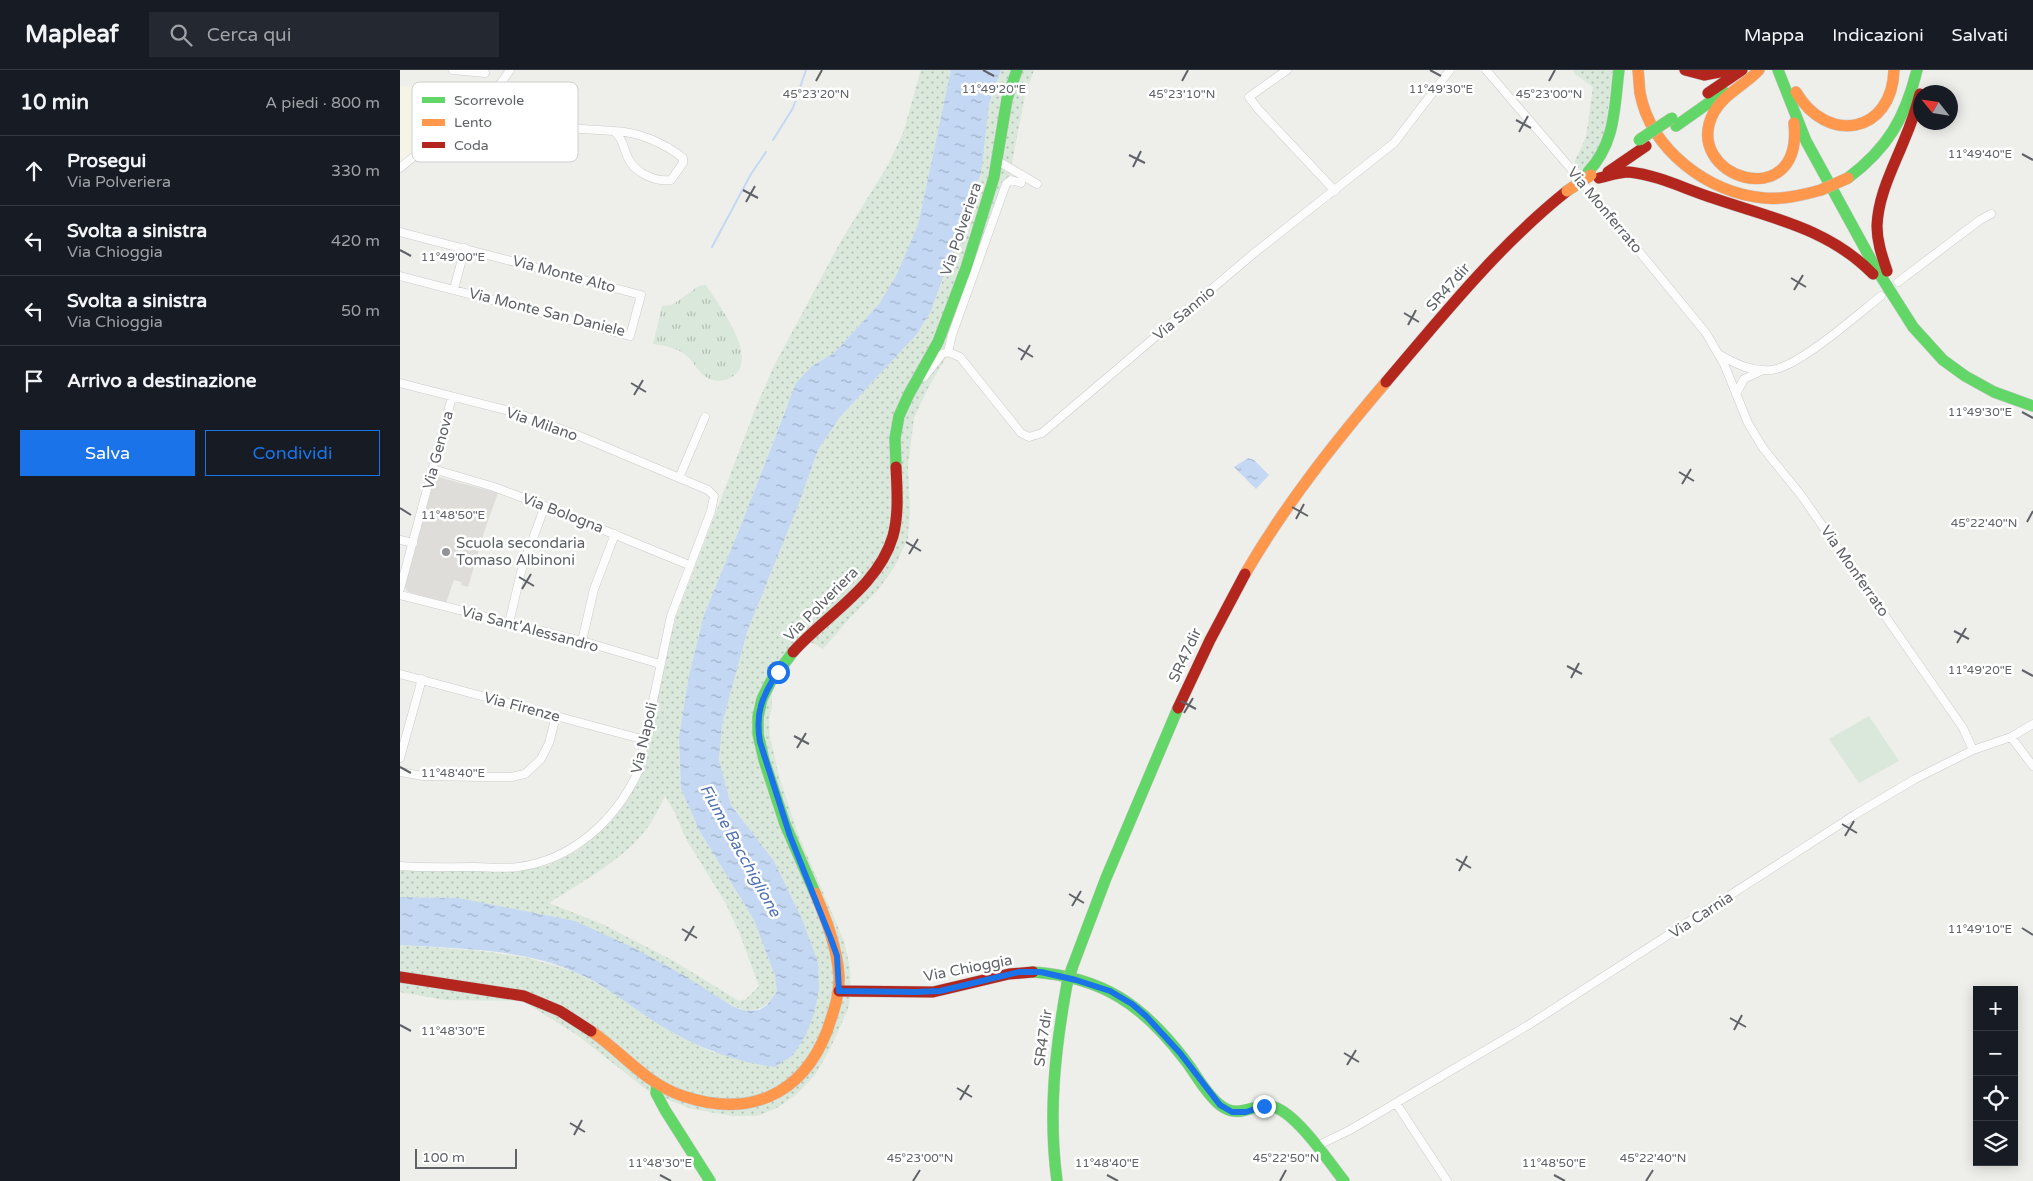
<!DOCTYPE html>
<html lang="it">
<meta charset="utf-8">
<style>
body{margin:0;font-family:"Varela Round",sans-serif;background:#242831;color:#f1f3f6}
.controls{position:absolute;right:15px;bottom:15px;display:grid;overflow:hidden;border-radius:0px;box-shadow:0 2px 12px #0003}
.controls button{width:45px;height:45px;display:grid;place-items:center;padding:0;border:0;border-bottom:1px solid #363941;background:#171b24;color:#f1f3f6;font:25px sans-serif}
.compass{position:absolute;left:1513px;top:15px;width:45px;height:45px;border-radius:50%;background:#171b24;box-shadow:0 2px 12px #0003;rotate:300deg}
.scale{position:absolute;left:15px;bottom:12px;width:102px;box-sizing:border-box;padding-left:5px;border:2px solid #5f6267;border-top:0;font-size:14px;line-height:18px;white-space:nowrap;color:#5f6267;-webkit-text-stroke:4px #fff;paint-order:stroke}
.stop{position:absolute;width:15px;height:15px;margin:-11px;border:4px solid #1a73e8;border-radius:50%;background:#fff}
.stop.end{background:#1a73e8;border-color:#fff;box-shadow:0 1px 5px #0008}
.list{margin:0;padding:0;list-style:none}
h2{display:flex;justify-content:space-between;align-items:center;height:65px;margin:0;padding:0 20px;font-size:21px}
h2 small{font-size:16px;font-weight:400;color:#9ea1a6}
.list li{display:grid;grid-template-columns:32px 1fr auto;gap:15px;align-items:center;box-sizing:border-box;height:70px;padding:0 20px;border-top:1px solid #363941}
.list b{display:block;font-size:19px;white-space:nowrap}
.list p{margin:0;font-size:16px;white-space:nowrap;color:#9ea1a6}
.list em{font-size:16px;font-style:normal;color:#9ea1a6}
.actions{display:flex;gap:10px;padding:15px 20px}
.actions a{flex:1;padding:11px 0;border:1px solid #1a73e8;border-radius:0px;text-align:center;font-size:18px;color:#1a73e8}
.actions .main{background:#1a73e8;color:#fff}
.icon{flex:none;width:28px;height:28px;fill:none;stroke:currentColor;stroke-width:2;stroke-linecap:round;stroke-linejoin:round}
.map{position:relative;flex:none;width:1633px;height:1111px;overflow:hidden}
header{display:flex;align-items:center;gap:30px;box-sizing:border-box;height:70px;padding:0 25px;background:#171b24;border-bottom:1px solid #363941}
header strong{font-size:24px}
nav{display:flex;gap:28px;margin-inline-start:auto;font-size:18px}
.search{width:350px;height:45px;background:#242831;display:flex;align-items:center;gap:12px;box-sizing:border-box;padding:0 18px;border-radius:0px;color:#9ea1a6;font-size:19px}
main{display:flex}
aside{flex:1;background:#171b24}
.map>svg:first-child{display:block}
.commercial{fill:#f5f4e6}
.education{fill:#deddd9}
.grass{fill:url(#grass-dots);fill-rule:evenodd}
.park{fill:url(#park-tufts)}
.garden{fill:#d9e8da}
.water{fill:url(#water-ripples)}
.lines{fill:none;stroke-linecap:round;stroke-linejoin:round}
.stream{stroke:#c4d8f3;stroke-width:2}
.street-casing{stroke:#cbcccb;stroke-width:9}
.fast-casing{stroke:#cacaca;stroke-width:12}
.slow-casing{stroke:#cacaca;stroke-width:12}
.jam-casing{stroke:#cacaca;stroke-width:12}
.street{stroke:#fcfcfc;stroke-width:8}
.fast{stroke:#63d668;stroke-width:11}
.slow{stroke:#ff974d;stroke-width:11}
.jam{stroke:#b3261e;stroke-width:11}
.fast-bridge-casing{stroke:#c3bc9a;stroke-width:12;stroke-linecap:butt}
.slow-bridge-casing{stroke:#c3bc9a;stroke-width:12;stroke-linecap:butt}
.fast-bridge{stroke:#63d668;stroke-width:11}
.slow-bridge{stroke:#ff974d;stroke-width:11}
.route{stroke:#1a73e8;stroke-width:6}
.ticks{fill:none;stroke:#5f6267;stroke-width:2}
.poi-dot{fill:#919395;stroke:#fff;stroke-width:2}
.labels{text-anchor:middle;stroke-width:5;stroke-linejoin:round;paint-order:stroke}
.street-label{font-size:15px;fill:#5f6267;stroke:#fff}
.poi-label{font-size:15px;fill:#5f6267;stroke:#fff;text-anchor:start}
.water-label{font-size:16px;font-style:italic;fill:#5273b1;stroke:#fff}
.key{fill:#fff;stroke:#cfd0d1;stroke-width:1}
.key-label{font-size:14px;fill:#5f6267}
.ticks-label{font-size:12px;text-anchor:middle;fill:#5f6267;stroke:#fff;stroke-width:5;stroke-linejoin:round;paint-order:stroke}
</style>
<header>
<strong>Mapleaf</strong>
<div class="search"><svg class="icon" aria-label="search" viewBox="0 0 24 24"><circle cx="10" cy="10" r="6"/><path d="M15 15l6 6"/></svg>Cerca qui</div>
<nav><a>Mappa</a><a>Indicazioni</a><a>Salvati</a></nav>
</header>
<main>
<aside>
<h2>10 min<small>A piedi · 800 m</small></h2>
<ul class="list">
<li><svg class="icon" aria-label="ahead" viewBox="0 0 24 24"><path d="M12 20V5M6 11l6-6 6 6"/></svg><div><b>Prosegui</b><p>Via Polveriera</p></div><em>330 m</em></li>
<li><svg class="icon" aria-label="left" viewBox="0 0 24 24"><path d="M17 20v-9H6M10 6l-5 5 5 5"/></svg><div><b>Svolta a sinistra</b><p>Via Chioggia</p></div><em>420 m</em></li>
<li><svg class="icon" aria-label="left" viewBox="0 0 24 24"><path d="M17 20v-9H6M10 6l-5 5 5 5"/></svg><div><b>Svolta a sinistra</b><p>Via Chioggia</p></div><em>50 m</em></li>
<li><svg class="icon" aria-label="arrive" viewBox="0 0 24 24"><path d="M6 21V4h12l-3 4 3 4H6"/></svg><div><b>Arrivo a destinazione</b></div></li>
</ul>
<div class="actions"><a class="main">Salva</a><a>Condividi</a></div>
</aside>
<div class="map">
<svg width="1633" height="1111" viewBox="0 0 1633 1111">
<defs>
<pattern id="grass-dots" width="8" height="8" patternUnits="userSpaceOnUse" patternTransform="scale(1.25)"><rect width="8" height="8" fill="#d9e8da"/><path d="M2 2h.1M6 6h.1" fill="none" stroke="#b3bfb5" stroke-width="1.8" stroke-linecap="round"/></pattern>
<pattern id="park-tufts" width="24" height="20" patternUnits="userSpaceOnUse" patternTransform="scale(1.25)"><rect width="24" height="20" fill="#d9e8da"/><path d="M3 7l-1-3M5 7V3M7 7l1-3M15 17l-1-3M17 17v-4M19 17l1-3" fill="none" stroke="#b3bfb5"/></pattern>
<pattern id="water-ripples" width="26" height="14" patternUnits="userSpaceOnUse" patternTransform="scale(1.25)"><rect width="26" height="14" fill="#c4d8f3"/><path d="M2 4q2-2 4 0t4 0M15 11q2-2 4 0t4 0" fill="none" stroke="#a2b3c9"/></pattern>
</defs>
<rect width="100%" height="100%" fill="#eeeeea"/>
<!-- commercial -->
<path class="commercial" d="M0 16 42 19 87 18 0 92Z"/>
<!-- education -->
<path class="education" d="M38 407 98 423 86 456 68 517 61 515 62 512 54 510 46 533 11 523 7 521 5 516 32 414Z"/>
<!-- grass -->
<path class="grass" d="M521 0H551L518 155 497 204 479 234 434 283 412 296 387 335 343 450 304 545 289 605 279 667 281 719 299 760 354 850 375 906 377 921C366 936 364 939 346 941L58 828 0 827V799L117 802 149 795 177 781 210 753 239 711 245 670 276 547 356 337 374 296 441 171 488 95 503 63ZM265 726 275 743 286 769 325 832 339 862 359 916 346 929 339 931 272 890 204 855 149 833C184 810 226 789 250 754 256 745 260 735 265 726Z
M601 0H634L625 25 608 113 549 282 527 320 514 348 508 396 510 441 508 468 495 496 478 520 449 549 423 579 409 571 372 614V637L369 649 370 667 379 706 398 764 444 871 450 898 451 923 448 939 430 979 415 1005 397 1024 377 1038 357 1046H333L292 1039 251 1023 177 965 123 931 45 930 0 922V875L82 881 129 888 175 902 211 921 273 963 314 983 418 892 403 851 374 791 331 735 319 690 322 655 347 562 398 436 418 380 440 347 517 264 531 241 560 164 585 63 589 34Z
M1173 0H1213L1204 69 1182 102 1174 93 1186 67 1193 17 1175 4Z"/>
<!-- park -->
<path class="park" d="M306 215C318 234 361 289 332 307 326 311 317 312 310 309 300 305 296 295 288 287 279 278 266 276 253 274L262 236 272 235 299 216Z"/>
<!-- garden -->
<path class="garden" d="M1469 646 1499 691 1459 713 1429 669Z"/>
<!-- water -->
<path class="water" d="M551 0H601L589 34 581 103 531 241 517 264 440 347 418 380 398 436 347 562 322 655 319 690 331 735 374 791 403 851 418 892 419 919 414 944 405 967 393 985 375 997C328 991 286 973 246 946 223 930 201 913 175 902 121 878 58 879 0 875V827L58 828 175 851 236 879 285 906 332 936 345 941 359 940 367 935 377 921 375 906 354 850 299 760 281 719 279 667 289 605 304 545 343 450 396 313 412 296 434 283 479 234 497 204 518 155Z
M848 388 854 390 869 405 856 419 834 397Z"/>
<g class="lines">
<!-- stream -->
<path class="stream" d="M373 70 393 38 406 0
M312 177 351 104 366 82"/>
<defs>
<path id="street" d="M53 0 85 3
M887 0 849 27 858 39 935 121
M1086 0 1178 107 1306 263 1324 294 1348 353 1363 378 1401 425 1563 658 1573 680
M88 26 110 50 128 59 149 57 214 61C223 69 223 77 228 88 235 103 255 112 271 110L283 93V88C264 73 239 62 214 61
M598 91 637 114
M0 98 88 26 101 13 110 0
M0 162 241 225 230 266 0 206
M1498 212 1580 150 1591 144
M54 219 65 178
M548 282 552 265 606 114 611 110 621 113
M1320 285C1336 294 1352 302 1371 300 1399 297 1457 245 1481 226
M524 307 542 284 548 282 560 287 621 363 629 367 642 363 853 184 994 73 1050 0
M0 313 117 343 177 365 308 420 314 426 311 441 271 546 238 702C215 751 172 790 118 797 103 799 87 797 72 797 48 797 24 798 0 796
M1336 324 1344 309 1363 300
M33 399 94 417 145 436 289 495
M279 408 305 347
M0 470 13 473
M0 519 52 327
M0 525 182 571 260 594
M109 553 122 498 145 436
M182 571 194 519 215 464
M0 604 245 670
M1611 667 1633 696
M0 688 22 609
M0 702 23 706 82 707H111L125 704 141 689 149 673 156 646
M996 1033 1047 1111
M917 1076 950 1060 1130 954 1456 744 1515 709 1573 680 1611 667 1633 654"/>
<path id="fast" d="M1378 0 1406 71 1475 197 1513 257 1543 290 1565 306 1594 322 1633 336
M1276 56 1324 22
M1188 102C1216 72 1214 38 1219 0
M1448 108C1488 78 1505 48 1517 0
M496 397 495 368 499 346 509 324 538 272 566 198 594 107 607 29 617 0
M393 582 371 611 362 629 358 647V664L364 690 385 754 415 823
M672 898 706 808 778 638
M633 902C703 907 743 935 785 990 796 1004 805 1023 820 1035 840 1051 854 1031 874 1037 897 1044 929 1092 944 1111
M257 1014 256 1023 265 1040 310 1111
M657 1111C648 1044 655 980 667 914"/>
<path id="slow" d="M1238 0C1239 8 1239 15 1240 23 1251 80 1308 123 1364 128 1383 130 1403 125 1421 120
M1359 0C1345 15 1324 24 1314 42 1279 107 1404 147 1394 53
M1396 22C1427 75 1492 64 1494 0
M845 504C885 435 934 373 986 312
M191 961C222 982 246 1014 283 1026 348 1048 402 1026 427 961 433 943 440 925 439 906 437 877 426 849 415 823"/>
<path id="jam" d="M1285 0 1304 5 1330 0
M1308 23 1342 0
M1208 102 1246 76
M1199 108C1208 106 1219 102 1229 102 1258 105 1285 119 1313 128 1371 148 1428 158 1473 204
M1487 201C1482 186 1477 172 1477 156 1478 125 1494 96 1505 68 1511 54 1516 39 1520 24
M986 312C1043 245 1098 176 1167 121
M393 582C426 545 478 517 493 466 499 444 497 419 496 397
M778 638 810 570 845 504
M0 907 124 926 160 941 191 961
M439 921 533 922 609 904 633 902"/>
</defs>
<!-- street casing -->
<use href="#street" class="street-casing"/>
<!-- fast casing -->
<use href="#fast" class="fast-casing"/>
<!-- slow casing -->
<use href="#slow" class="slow-casing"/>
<!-- jam casing -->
<use href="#jam" class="jam-casing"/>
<!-- street -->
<use href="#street" class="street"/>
<!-- fast -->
<use href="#fast" class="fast"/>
<!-- slow -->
<use href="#slow" class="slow"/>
<!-- jam -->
<use href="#jam" class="jam"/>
<defs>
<path id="fast-bridge" d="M1239 70 1272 48
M667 914 672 898"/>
<path id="slow-bridge" d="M1421 120 1448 108
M1167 121 1191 105"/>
</defs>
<!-- fast-bridge casing -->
<use href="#fast-bridge" class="fast-bridge-casing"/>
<!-- slow-bridge casing -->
<use href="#slow-bridge" class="slow-bridge-casing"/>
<!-- fast-bridge -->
<use href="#fast-bridge" class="fast-bridge"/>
<!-- slow-bridge -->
<use href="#slow-bridge" class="slow-bridge"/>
</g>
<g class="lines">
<!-- route -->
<path class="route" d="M378 602C362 626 355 643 360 672L390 766 431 869 437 886 439 921 516 922 540 921 619 902H641L676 910 710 921 732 934 746 946 780 983 820 1035 832 1042H846L864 1036"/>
</g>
<!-- ticks -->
<path class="ticks" d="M583 0 594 6M1030 0 1041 6M416 11 422 0M782 11 788 0M1149 11 1155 0M1116 50 1131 58M1119 62 1128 46M1622 84 1633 90M729 85 745 93M733 97 741 81M343 120 358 128M346 132 355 116M0 180 11 186M1391 208 1406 217M1394 220 1403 205M1004 243 1019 252M1008 255 1016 240M618 278 633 287M621 290 630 275M231 313 246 322M234 325 243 310M1622 342 1633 348M1279 402 1294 411M1282 414 1291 399M892 437 908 446M0 438 11 445M896 449 904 434M1627 452 1633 441M506 472 521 481M509 484 518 469M119 507 134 516M122 519 131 504M1554 561 1569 569M1557 573 1566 558M1167 596 1182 604M1622 600 1633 606M1171 608 1179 593M781 631 796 639M784 643 793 628M394 666 409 674M397 678 406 663M0 697 11 703M1442 754 1457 763M1445 766 1454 751M1056 789 1071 798M1059 801 1067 786M669 824 684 833M672 836 681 821M1622 858 1633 865M282 859 297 868M285 871 294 856M1330 948 1346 957M0 955 11 961M1334 960 1342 945M944 983 959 992M947 995 956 980M557 1018 572 1027M560 1030 569 1015M170 1053 185 1062M174 1065 182 1050M260 1105 271 1111M707 1105 718 1111M1154 1105 1165 1111M513 1111 520 1100M880 1111 886 1100M1246 1111 1253 1100"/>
<!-- markers -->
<circle class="poi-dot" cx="46" cy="482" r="5"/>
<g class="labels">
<!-- street labels -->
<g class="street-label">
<text transform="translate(1205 140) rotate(50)" y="5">Via Monferrato</text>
<text transform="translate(561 159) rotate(-71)" y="5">Via Polveriera</text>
<text transform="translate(164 204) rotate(15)" y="5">Via Monte Alto</text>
<text transform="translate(1048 217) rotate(-49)" y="5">SR47dir</text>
<text transform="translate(147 242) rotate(14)" y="5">Via Monte San Daniele</text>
<text transform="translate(784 243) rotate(-40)" y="5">Via Sannio</text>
<text transform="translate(142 354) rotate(19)" y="5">Via Milano</text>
<text transform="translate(38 380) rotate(-75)" y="5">Via Genova</text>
<text transform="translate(163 443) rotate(21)" y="5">Via Bologna</text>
<text transform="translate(1455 501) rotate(55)" y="5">Via Monferrato</text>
<text transform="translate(421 534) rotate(-45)" y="5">Via Polveriera</text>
<text transform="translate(130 559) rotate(15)" y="5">Via Sant'Alessandro</text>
<text transform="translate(785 585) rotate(-65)" y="5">SR47dir</text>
<text transform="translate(122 637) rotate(15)" y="5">Via Firenze</text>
<text transform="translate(244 668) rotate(-77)" y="5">Via Napoli</text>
<text transform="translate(1301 845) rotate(-33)" y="5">Via Carnia</text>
<text transform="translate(568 898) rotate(-11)" y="5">Via Chioggia</text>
<text transform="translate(643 968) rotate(-82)" y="5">SR47dir</text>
</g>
<!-- poi labels -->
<g class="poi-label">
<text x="56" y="478">Scuola secondaria<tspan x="56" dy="17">Tomaso Albinoni</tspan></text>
</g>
<!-- water labels -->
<g class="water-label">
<text transform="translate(341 780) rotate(61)" y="6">Fiume Bacchiglione</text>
</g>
</g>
<!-- legend -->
<rect x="12" y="12" width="166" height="80" rx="8" class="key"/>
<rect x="22" y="27" width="23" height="6" fill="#63d668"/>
<rect x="22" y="49" width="23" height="7" fill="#ff974d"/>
<rect x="22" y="72" width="23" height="6" fill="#b3261e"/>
<g class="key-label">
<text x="54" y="35">Scorrevole</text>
<text x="54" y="57">Lento</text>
<text x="54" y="80">Coda</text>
</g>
<g class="ticks-label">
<text x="594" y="23">11°49'20"E</text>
<text x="1041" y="23">11°49'30"E</text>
<text x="416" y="28">45°23'20"N</text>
<text x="782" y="28">45°23'10"N</text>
<text x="1149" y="28">45°23'00"N</text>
<text x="1580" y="88">11°49'40"E</text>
<text x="53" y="191">11°49'00"E</text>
<text x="1580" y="346">11°49'30"E</text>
<text x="53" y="449">11°48'50"E</text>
<text x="1584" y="457">45°22'40"N</text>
<text x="1580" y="604">11°49'20"E</text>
<text x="53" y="707">11°48'40"E</text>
<text x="1580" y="863">11°49'10"E</text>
<text x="53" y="965">11°48'30"E</text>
<text x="520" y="1092">45°23'00"N</text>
<text x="886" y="1092">45°22'50"N</text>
<text x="1253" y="1092">45°22'40"N</text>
<text x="260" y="1097">11°48'30"E</text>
<text x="707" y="1097">11°48'40"E</text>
<text x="1154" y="1097">11°48'50"E</text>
</g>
</svg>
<div class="controls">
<button>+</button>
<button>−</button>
<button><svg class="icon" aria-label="locate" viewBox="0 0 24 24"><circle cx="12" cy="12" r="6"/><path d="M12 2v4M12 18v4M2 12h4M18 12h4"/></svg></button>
<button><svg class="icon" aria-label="layers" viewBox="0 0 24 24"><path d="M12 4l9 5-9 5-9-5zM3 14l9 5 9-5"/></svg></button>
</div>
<svg class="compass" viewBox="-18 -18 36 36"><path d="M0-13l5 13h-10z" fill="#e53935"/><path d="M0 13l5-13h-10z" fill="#9ea1a6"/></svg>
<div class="scale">100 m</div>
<div class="stop" style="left:378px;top:602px"></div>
<div class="stop end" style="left:864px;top:1036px"></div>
</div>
</main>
